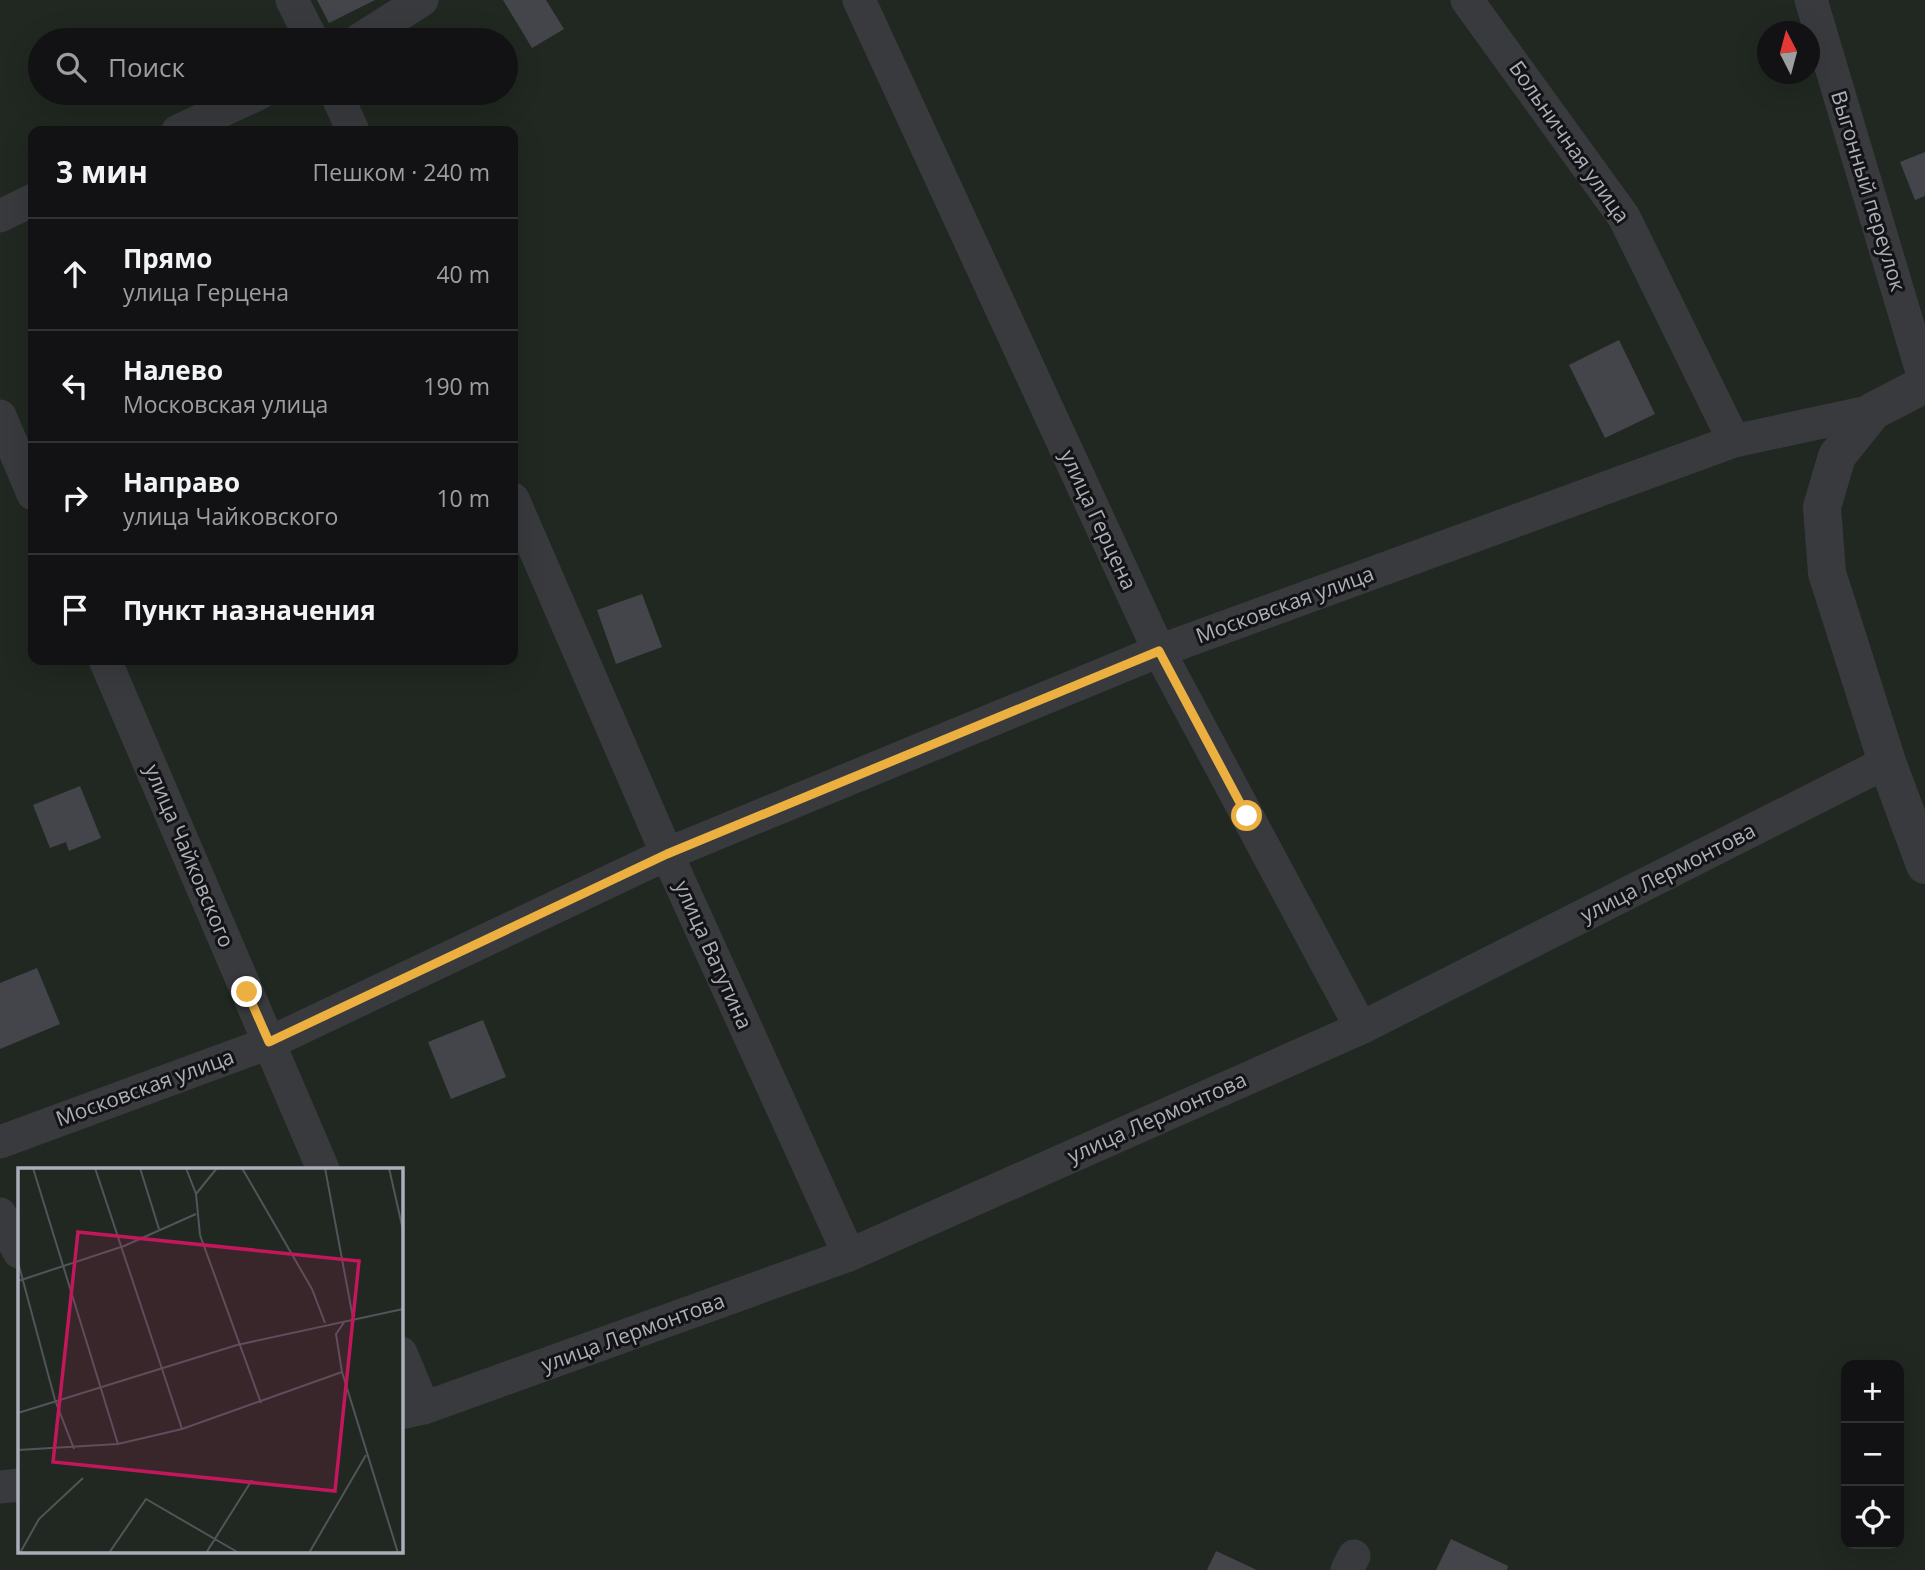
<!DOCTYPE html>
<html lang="ru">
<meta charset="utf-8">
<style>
body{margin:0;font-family:"Open Sans",sans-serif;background:#1f2022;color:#f1f3f6}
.controls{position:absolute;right:21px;bottom:21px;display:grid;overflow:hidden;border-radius:14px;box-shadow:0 7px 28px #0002}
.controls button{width:63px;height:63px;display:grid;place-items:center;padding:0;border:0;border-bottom:2px solid #313234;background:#121214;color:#f1f3f6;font:35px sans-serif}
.compass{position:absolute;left:1757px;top:21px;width:63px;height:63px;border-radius:50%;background:#121214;box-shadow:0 7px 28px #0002;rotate:354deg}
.stop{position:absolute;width:21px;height:21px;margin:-16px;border:5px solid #ebb03f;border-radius:50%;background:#fff}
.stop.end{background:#ebb03f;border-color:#fff;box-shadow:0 2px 7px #0008}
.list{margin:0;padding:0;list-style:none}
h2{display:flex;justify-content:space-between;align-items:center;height:91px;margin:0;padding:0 28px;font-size:30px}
h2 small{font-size:23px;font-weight:400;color:#9c9ea0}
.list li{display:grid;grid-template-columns:46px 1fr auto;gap:21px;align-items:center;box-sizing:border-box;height:112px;padding:0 28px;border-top:2px solid #313234}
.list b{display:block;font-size:26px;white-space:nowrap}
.list p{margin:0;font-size:23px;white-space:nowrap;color:#9c9ea0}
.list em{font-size:23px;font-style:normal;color:#9c9ea0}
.icon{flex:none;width:38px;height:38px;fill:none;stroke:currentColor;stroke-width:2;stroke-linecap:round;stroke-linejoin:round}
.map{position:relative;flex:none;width:1925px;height:1570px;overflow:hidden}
.search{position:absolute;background:#121214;box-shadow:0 7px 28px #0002;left:28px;top:28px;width:490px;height:77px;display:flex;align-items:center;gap:18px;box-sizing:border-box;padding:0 24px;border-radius:38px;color:#9c9ea0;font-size:26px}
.panel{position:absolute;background:#121214;box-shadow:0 7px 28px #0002;left:28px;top:126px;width:490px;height:539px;border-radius:14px}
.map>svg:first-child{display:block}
.green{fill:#202821;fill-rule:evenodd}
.building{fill:#44454a}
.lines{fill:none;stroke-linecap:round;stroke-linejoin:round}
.minor{stroke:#393a3e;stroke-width:33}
.tertiary{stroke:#393a3e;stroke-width:38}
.route{stroke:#ebb03f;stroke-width:9}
.labels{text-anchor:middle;stroke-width:6;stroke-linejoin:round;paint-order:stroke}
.street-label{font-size:21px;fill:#aaafb9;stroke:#131315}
.inset-road{fill:none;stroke:#52545a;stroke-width:2}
.view{fill:#c2185b;fill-opacity:0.15;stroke:#c2185b;stroke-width:3.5}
.inset-edge{fill:none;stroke:#aaafb9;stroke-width:3.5}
</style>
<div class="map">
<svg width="1925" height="1570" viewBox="0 0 1925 1570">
<rect width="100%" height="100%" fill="#18181a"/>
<!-- green -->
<path class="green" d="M0 0H1925V1570H0ZM1768 32H1810V74H1768ZM40 40H506V93H40ZM33 131H513V660H33ZM19 1169H401V1551H19ZM1846 1365H1899V1544H1846Z"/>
<!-- building -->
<path class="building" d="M317 0H375L329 23Z
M503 0H546L564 29 532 48Z
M1925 152V196L1915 200 1900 162Z
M1619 340 1655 414 1605 438 1569 365Z
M642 594 662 647 616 664 597 610Z
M80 786 101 838 69 851 66 842 50 848 33 805Z
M37 968 60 1024 0 1049V983Z
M483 1020 506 1077 451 1099 428 1042Z
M1451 1539 1508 1566 1507 1570H1436Z
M1216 1551 1257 1570H1207Z"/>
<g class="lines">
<!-- minor -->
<path class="minor" d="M292 0 312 40
M859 0 1159 651 1361 1028
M1467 0 1624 217 1734 441
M1811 0 1925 382
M359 40 422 0
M336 93 353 131
M178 131 260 93
M0 216 33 200
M0 416 33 494
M513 499 667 854 849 1255
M105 660 323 1169
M0 1142 269 1043 667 854 1159 651 1734 441 1873 411
M0 1214 19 1252
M401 1353 424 1408
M401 1413 424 1408 849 1255 1361 1028 1887 762
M0 1487 19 1485
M1347 1570 1354 1556"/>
<!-- tertiary -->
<path class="tertiary" d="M1925 384 1873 411 1837 456 1822 507 1827 573 1887 762 1925 865"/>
</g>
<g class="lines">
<!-- route -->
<path class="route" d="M247 992 269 1042 667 854 1159 651 1247 816"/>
</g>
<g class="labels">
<!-- street labels -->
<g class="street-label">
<text transform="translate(1569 142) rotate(55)" y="7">Больничная улица</text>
<text transform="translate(1868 191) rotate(73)" y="7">Выгонный переулок</text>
<text transform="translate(1098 520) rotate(65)" y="7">улица Герцена</text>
<text transform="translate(1285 605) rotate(-20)" y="7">Московская улица</text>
<text transform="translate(189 856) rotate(67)" y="7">улица Чайковского</text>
<text transform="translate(1668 873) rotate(-27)" y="7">улица Лермонтова</text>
<text transform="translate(713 955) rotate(66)" y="7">улица Ватутина</text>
<text transform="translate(145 1088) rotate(-20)" y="7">Московская улица</text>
<text transform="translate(1157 1118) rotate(-24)" y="7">улица Лермонтова</text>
<text transform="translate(633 1333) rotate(-20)" y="7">улица Лермонтова</text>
</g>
</g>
<!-- overview -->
<g transform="translate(18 1168)">
<rect width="385" height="385" fill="#18181a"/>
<path d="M0 0H385V385H0Z" fill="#202821"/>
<path class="inset-road" d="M15 0 100 276M77 0 164 261M122 0 141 61M168 0 178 26 182 67 243 235M224 0 294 121 307 155M307 0 335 150M371 0 385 62M178 26 199 0M0 94 37 232 56 281M0 113 106 78 178 46M327 153 318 166 324 204 380 385M0 245 219 177 385 141M0 282 100 276 164 261 324 204M2 385 21 351 65 310M91 385 128 331 221 385M188 385 234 312M291 385 348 287"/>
<path class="view" d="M60 64 341 93 317 323 35 294Z"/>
<rect width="385" height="385" class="inset-edge"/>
</g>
</svg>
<div class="controls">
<button>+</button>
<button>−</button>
<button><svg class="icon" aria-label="locate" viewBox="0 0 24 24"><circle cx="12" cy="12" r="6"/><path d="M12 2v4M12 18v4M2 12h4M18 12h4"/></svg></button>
</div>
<svg class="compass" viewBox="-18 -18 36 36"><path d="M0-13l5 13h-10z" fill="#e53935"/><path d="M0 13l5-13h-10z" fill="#9c9ea0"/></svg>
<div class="stop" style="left:1247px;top:816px"></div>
<div class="stop end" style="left:247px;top:992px"></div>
<div class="search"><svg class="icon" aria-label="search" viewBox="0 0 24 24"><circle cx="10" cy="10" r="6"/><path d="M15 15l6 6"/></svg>Поиск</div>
<section class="panel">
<h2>3 мин<small>Пешком · 240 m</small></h2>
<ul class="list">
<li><svg class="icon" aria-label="ahead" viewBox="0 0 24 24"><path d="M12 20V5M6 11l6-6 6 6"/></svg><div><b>Прямо</b><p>улица Герцена</p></div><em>40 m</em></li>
<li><svg class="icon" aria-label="left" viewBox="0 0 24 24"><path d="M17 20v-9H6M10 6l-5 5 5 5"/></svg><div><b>Налево</b><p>Московская улица</p></div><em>190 m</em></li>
<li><svg class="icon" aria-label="right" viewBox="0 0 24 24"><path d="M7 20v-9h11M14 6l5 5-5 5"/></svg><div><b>Направо</b><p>улица Чайковского</p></div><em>10 m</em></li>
<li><svg class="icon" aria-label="arrive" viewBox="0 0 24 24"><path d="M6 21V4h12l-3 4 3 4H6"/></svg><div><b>Пункт назначения</b></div></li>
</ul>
</section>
</div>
